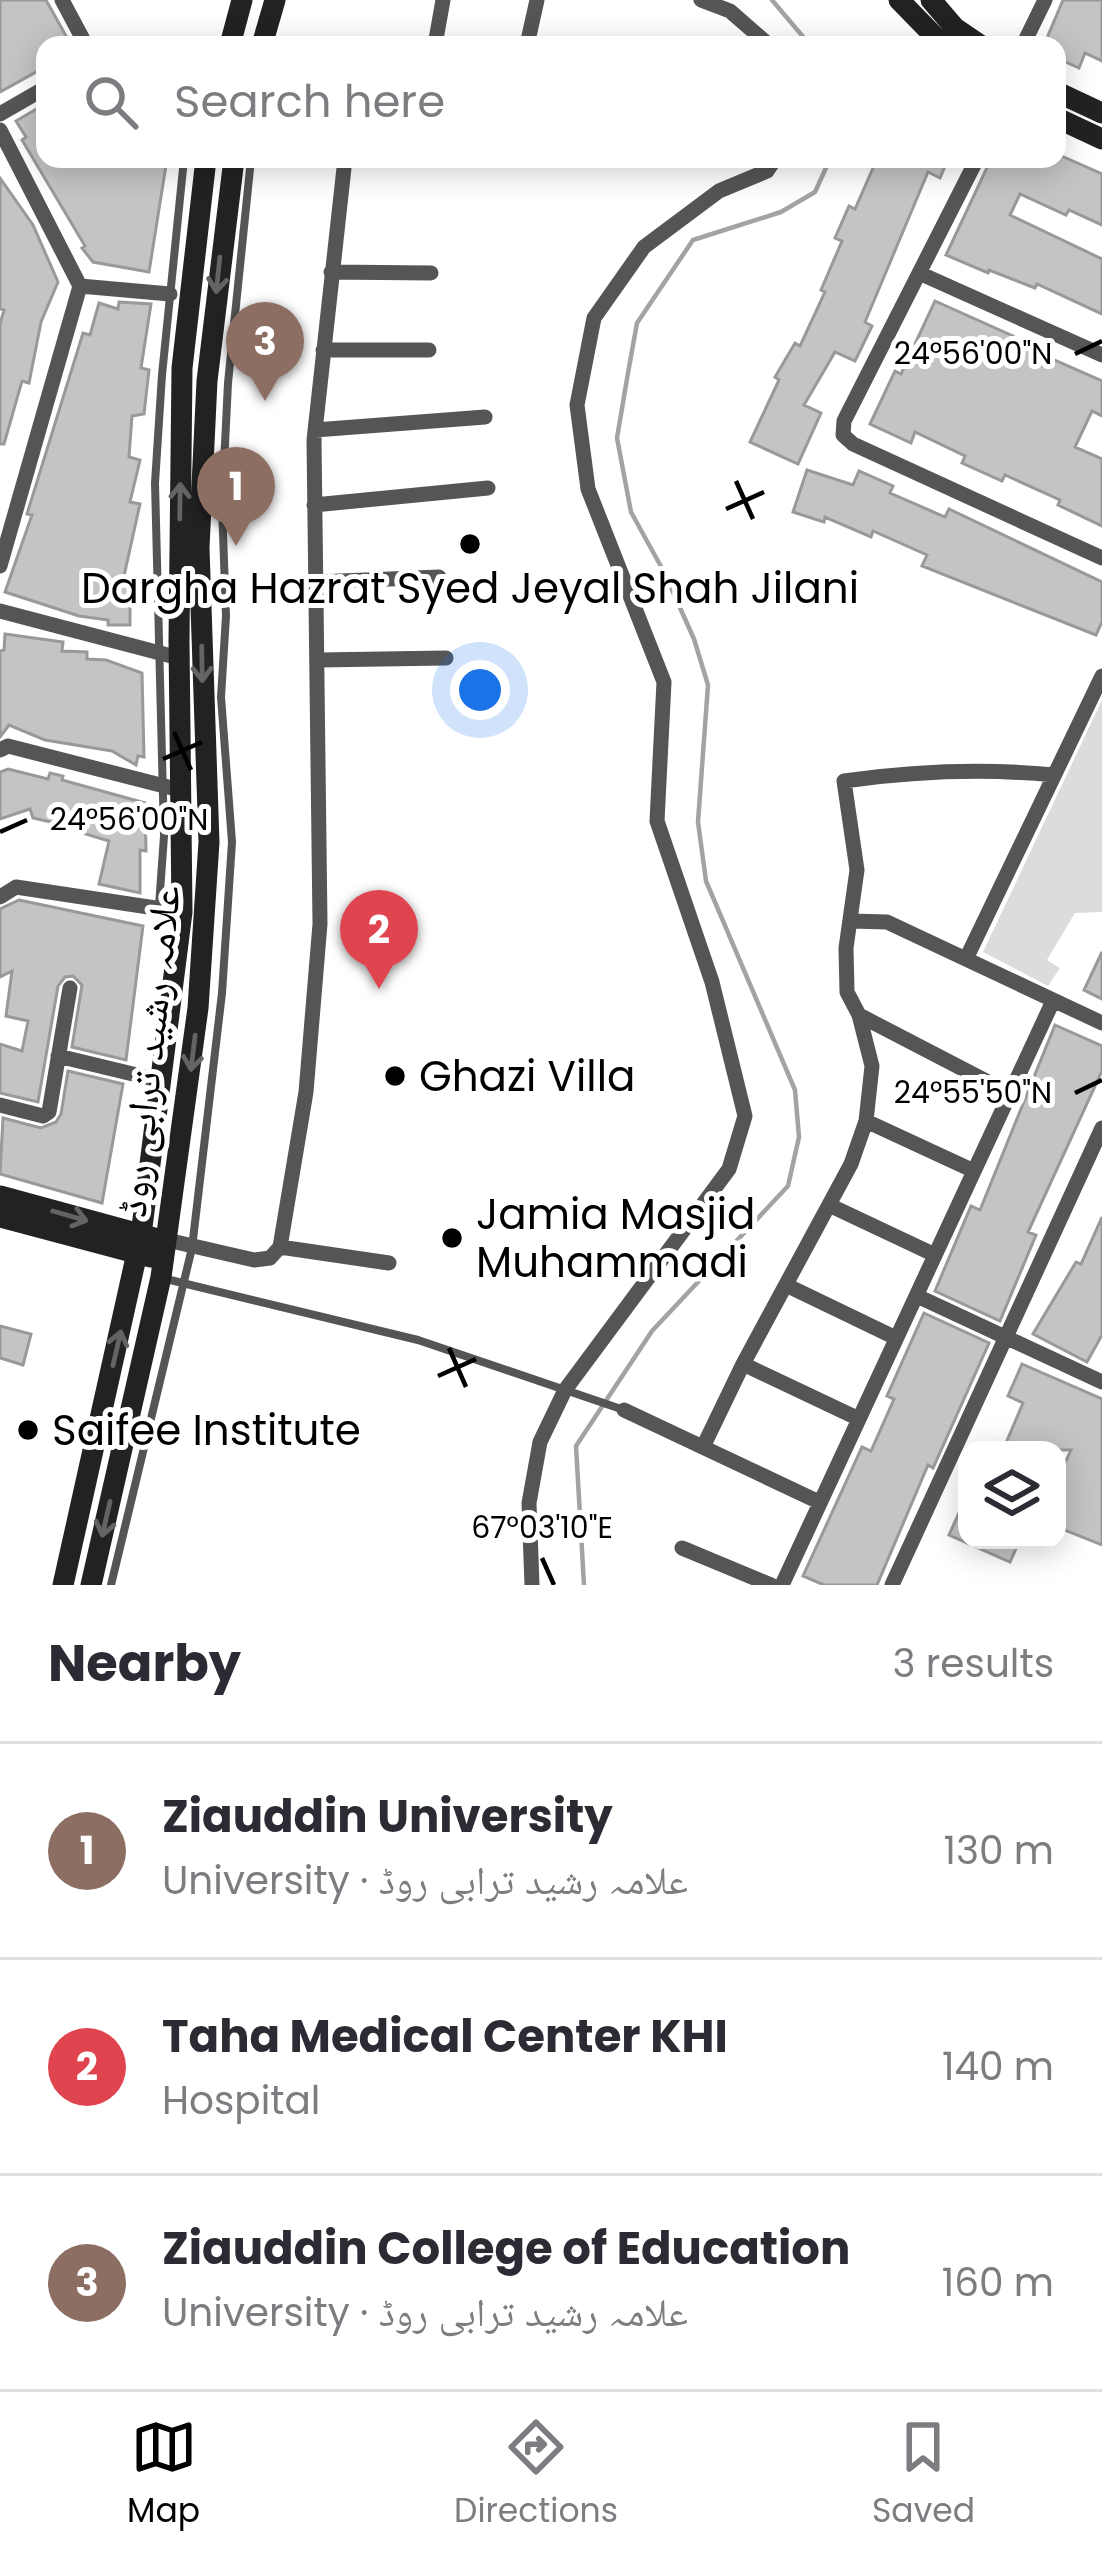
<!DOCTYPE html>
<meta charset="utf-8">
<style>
body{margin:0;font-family:Poppins,"Noto Naskh Arabic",sans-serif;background:#f7f7f7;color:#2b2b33}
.controls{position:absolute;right:36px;bottom:36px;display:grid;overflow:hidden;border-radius:24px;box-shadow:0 6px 30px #0003}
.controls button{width:108px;height:108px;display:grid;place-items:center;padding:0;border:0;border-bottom:3px solid #e1e1e2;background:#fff;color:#2b2b33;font:60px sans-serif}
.you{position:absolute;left:480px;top:690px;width:42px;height:42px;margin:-30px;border:9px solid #fff;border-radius:50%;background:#1a73e8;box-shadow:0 0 0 18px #1a73e833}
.badge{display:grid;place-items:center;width:78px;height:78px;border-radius:50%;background:#000;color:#fff;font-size:39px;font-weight:700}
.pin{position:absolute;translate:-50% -99px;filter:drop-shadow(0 3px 6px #0008)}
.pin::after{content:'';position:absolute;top:63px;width:42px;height:36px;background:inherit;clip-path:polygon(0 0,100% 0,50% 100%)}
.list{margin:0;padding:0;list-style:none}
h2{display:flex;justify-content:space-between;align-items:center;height:156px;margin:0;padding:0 48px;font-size:51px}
h2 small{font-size:39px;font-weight:400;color:#7c7c81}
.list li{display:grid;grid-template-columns:78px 1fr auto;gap:36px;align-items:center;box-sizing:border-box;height:216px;padding:0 48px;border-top:3px solid #e1e1e2}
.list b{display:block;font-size:45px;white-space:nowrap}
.list p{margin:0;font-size:39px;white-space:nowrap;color:#7c7c81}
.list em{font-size:39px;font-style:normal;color:#7c7c81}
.icon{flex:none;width:66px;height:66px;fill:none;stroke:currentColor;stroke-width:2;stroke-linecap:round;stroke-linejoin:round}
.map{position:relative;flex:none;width:1102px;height:1585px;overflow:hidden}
.search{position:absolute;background:#fff;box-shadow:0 6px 30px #0003;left:36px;right:36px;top:36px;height:132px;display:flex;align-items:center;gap:30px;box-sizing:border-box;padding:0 42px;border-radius:24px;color:#7c7c81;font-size:45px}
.sheet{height:804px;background:#fff}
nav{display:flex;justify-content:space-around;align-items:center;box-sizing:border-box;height:168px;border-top:3px solid #e1e1e2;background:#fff;font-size:33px;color:#7c7c81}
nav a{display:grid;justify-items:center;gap:6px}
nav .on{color:#000}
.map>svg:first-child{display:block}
.green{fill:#dcdcdc}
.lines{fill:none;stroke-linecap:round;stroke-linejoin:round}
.stream{stroke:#a3a3a3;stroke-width:4.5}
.building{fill:#c4c4c4;stroke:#999;stroke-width:3}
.lane{stroke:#555;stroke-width:8}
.street{stroke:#555;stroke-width:15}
.secondary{stroke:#222;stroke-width:21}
.oneway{stroke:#646464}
.ticks{fill:none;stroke:#000;stroke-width:4.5}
.poi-dot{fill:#000;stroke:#fff;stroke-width:4.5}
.labels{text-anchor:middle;stroke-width:10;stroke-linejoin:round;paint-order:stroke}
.poi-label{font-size:42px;fill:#000;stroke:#fff;text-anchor:start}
.street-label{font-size:42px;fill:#000;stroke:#fff}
.ticks-label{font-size:30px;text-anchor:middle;fill:#000;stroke:#fff;stroke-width:10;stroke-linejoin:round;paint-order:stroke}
</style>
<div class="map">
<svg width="1102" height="1585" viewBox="0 0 1102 1585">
<rect width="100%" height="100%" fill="#fff"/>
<!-- green -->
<path class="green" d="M1102 700V912L1075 913 1047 960 1060 968 1048 986 983 952Z"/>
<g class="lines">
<!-- stream -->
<path class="stream" d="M772 0 810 45
M584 1585 576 1446 652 1331 788 1186 799 1137 795 1090 706 881 698 822 708 685 694 639 664 572 631 512 617 438 628 373 637 323 693 240 781 212 815 192 830 159"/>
</g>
<!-- building -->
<path class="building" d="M0 0H46L71 45H45V67L0 92Z
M1063 0H1102V61L1085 53 1079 68 1057 58V45H1044Z
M45 104V159H167L149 272 93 262 82 248 85 246 22 140 26 137 16 121Z
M1057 154 1102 174V225L1069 210 1066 215 1020 194 1010 215 1102 259V314L1037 284 1035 288 989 270 988 273 946 255 991 159H1057Z
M877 159H948L940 178 928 172 865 322 872 326 855 361 835 352 804 405 821 413 798 464 750 442 779 380 775 377 795 343 800 346 825 292 821 290 842 241 835 238 849 206 855 209Z
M0 178 33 225 58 282 41 322 29 383 22 381 4 444H0V324L4 310 0 309Z
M935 301 1013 336 1011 341 1102 381V416L1092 411 1075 447 1102 459V526L1058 505 1060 500 1005 475 1002 481 962 463 965 456 915 432 911 443 870 424 895 371 901 374Z
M119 302 151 304 141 368 149 370 144 414 132 416 129 457 140 460 130 502 140 504 122 585H130V625H108V620L79 616 5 592 32 515 27 514 83 333 90 335 99 303 118 309Z
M807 470 853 485 859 471 893 486 890 493 945 517 949 509 1102 582V622L1096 635 922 566 927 555 873 531 871 537 825 517 824 522 793 512Z
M5 634 63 642 62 651 87 652V659L106 660 142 673 144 757 138 756 136 765 112 751 45 740 9 725 0 737V651L4 650Z
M8 769 48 779 50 773 63 776 62 780 145 803 146 851 140 850V893L99 884 109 841 76 831 77 828 33 818 30 809 0 819V772Z
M19 900 143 926 126 1060 72 1047 82 985 73 976 65 977 58 986 38 1102 0 1093V1044L22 1051 28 1021 6 1016 12 971 0 977V909Z
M1102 952V999L1084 990Z
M1055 1025 1102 1046V1071L1028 1232 1036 1235 1000 1321 935 1291 971 1206 980 1210Z
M68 1071 123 1084 102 1203 0 1174 3 1118 41 1128 56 1122 61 1114Z
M1102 1217V1335L1087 1362 1033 1334 1076 1262 1081 1264Z
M924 1313 989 1343 933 1468 928 1465 877 1585H824L803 1576 862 1447 871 1451 894 1399 887 1396Z
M0 1326 31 1334 23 1365 0 1358Z
M1022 1364 1102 1399V1545L1057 1527V1480L1071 1450H1003L1023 1403 1008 1396Z
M967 1495V1540H1020L1010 1562 949 1535Z"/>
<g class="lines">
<!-- lane -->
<path class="lane" d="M159 906 164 836 155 483 162 375 184 159
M162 1278 418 1340 624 1410
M111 1585 192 1248 222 993 232 842 221 697 226 616 222 505 228 383 251 159"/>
<!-- street -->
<path class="street" d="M62 0 86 45
M701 0 730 11 769 45
M435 45 443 0
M527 45 537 0
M1023 45 1045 0
M0 114 45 88
M0 130 80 286 0 566
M977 159 844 421 843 435 853 444 1102 558
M331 272 431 273
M919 273 1102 355
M80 286 170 294
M323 350H429
M315 430 485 417
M314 505 488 488
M316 582 439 577
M0 611 179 658
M319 660 446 658
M0 750 8 746 180 790
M0 897 16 887 182 912
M851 921 887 922 1102 1023
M966 959 1102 676
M859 1015 1011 1094
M58 1056 162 1081
M0 1105 43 1116 49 1112 70 988
M866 1121 974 1171
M829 1205 935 1255
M167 1240 254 1260 270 1258 280 1247 306 1092 320 924 314 440 345 159
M280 1247 389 1263
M786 1285 896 1338
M917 1296 1102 1382
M743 1364 857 1418
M624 1410 819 1502
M703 1447 743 1364 851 1164 866 1121 872 1066 859 1015 847 992 846 948 857 870 844 781C916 771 982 768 1054 775
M682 1548 771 1585
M532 1585 529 1503 540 1442 565 1390 729 1169 745 1116 712 982 657 821 664 682 588 489 577 405 594 318 644 247 719 191 767 171 775 159
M782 1585 1053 1001
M892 1585 1102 1128"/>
<!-- secondary -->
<path class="secondary" d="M899 0 943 45
M931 0 955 28 980 45
M230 45 242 0
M262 45 275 0
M1057 92 1102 113
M1057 118 1102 139
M0 1196 154 1238
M0 1217 151 1257
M63 1585 141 1235 182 912 179 641 182 368 206 159
M91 1585 161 1277 198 1008 209 842 199 548 207 381 234 159"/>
</g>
<!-- one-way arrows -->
<defs><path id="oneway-shaft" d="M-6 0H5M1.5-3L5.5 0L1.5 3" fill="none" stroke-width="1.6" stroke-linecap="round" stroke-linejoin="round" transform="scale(3)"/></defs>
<g class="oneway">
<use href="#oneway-shaft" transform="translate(218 275) rotate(96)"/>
<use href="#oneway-shaft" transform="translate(180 501) rotate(-89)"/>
<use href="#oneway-shaft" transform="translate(202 664) rotate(89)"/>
<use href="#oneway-shaft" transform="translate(193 1053) rotate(97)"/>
<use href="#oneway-shaft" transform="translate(70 1216) rotate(16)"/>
<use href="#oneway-shaft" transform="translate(117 1348) rotate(-77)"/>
<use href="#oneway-shaft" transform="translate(106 1519) rotate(103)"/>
</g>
<!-- ticks -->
<path class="ticks" d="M1075 354 1102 341M736 481 753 519M726 509 764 492M174 732 191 770M163 759 202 742M0 832 27 820M1075 1093 1102 1080M449 1348 466 1387M438 1376 476 1359M542 1558 554 1585"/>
<!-- markers -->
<g class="poi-dot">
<circle cx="470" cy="544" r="12"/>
<circle cx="395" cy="1076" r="12"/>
<circle cx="452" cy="1238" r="12"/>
<circle cx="28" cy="1430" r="12"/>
</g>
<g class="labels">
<!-- poi labels -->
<g class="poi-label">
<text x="470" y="603" text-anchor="middle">Dargha Hazrat Syed Jeyal Shah Jilani</text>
<text x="419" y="1091">Ghazi Villa</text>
<text x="476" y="1229">Jamia Masjid<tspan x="476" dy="48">Muhammadi</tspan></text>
<text x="52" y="1445">Saifee Institute</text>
</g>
<!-- street labels -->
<g class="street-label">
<text transform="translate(148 1051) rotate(-84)" y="15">علامہ رشید ترابی روڈ</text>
</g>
</g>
<g class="ticks-label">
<text x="973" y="364">24°56'00"N</text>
<text x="129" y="830">24°56'00"N</text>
<text x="973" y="1103">24°55'50"N</text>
<text x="542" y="1538">67°03'10"E</text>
</g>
</svg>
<div class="controls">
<button><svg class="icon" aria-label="layers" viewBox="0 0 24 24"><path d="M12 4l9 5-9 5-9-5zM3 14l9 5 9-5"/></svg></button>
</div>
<div class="you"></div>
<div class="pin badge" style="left:236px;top:546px;background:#8d6e63">1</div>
<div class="pin badge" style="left:379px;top:989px;background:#e0444e">2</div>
<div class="pin badge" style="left:265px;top:401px;background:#8d6e63">3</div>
<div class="search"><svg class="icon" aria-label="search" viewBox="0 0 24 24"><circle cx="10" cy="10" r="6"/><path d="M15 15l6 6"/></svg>Search here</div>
</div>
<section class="sheet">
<h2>Nearby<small>3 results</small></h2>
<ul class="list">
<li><span class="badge" style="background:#8d6e63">1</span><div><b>Ziauddin University</b><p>University · علامہ رشید ترابی روڈ</p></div><em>130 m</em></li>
<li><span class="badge" style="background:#e0444e">2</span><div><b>Taha Medical Center KHI</b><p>Hospital</p></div><em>140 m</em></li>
<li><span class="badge" style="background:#8d6e63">3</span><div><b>Ziauddin College of Education</b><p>University · علامہ رشید ترابی روڈ</p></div><em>160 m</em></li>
</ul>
</section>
<nav>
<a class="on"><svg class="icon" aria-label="map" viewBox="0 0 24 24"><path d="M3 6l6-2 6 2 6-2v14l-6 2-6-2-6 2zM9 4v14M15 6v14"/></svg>Map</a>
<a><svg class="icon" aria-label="directions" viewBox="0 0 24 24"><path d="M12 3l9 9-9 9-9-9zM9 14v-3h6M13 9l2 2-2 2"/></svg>Directions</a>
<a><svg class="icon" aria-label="saved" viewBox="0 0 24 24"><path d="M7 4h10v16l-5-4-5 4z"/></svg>Saved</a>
</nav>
